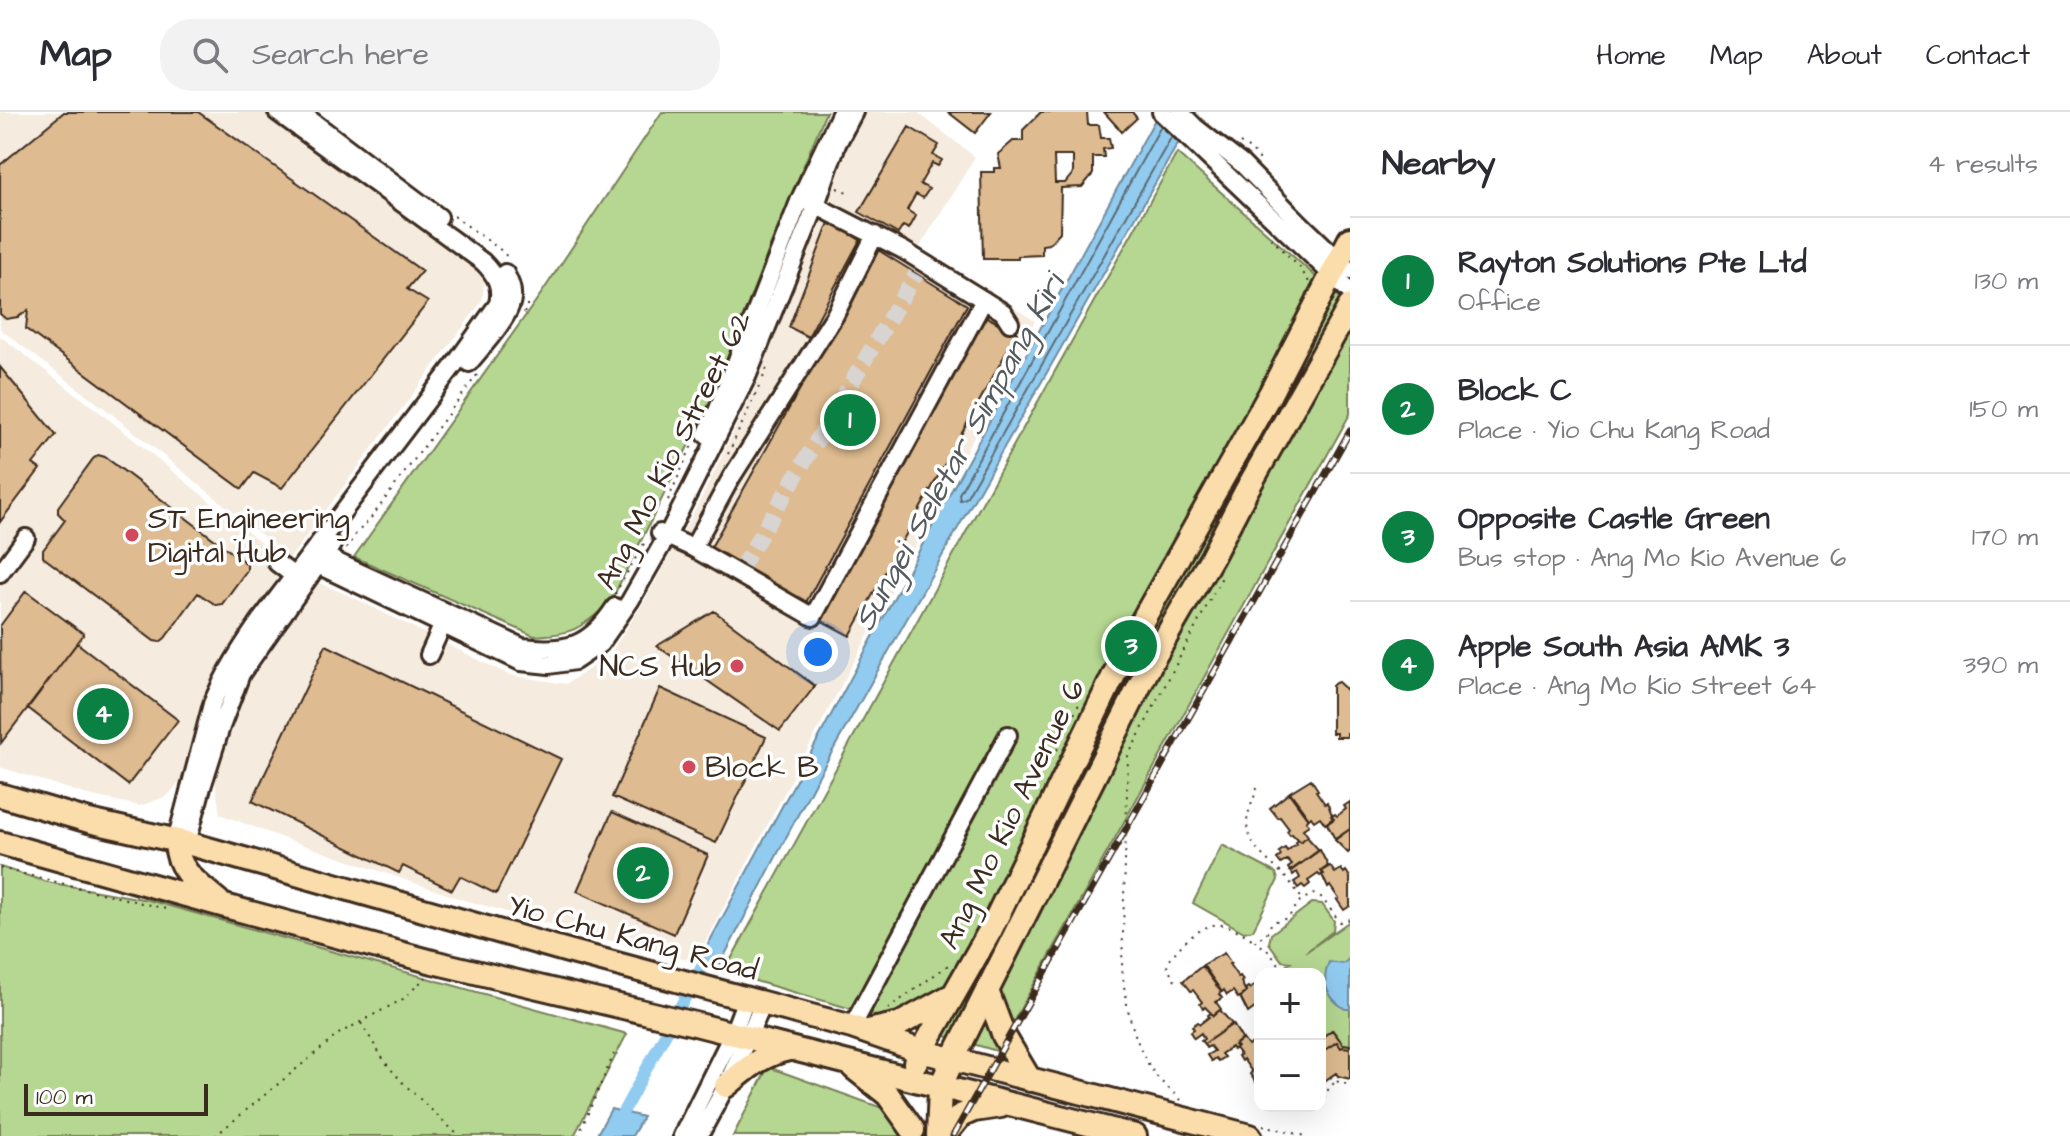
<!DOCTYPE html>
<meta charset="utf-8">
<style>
body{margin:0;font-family:"Architects Daughter",sans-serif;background:#f2f2f3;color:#2b2b33}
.controls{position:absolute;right:24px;bottom:24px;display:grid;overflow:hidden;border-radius:16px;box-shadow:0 8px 32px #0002}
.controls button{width:72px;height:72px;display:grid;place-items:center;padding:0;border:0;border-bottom:2px solid #e1e1e2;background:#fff;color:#2b2b33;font:40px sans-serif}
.scale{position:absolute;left:24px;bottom:20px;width:184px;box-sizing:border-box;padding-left:8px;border:4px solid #3b2a1e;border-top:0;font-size:22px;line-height:28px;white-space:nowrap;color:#3b2a1e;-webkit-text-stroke:6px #fff;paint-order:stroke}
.you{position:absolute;left:818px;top:540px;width:28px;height:28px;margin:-20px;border:6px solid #fff;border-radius:50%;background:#1a73e8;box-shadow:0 0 0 12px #1a73e833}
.badge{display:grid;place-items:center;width:52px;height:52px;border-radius:50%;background:#0b8043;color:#fff;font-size:26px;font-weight:700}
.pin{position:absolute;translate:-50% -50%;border:4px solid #fff;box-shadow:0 2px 8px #0006}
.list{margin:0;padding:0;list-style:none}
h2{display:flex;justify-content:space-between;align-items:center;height:104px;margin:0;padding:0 32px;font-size:34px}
h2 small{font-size:26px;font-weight:400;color:#7c7c81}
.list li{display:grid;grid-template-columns:52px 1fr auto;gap:24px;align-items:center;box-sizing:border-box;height:128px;padding:0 32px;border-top:2px solid #e1e1e2}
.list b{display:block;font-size:30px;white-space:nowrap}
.list p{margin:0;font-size:26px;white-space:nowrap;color:#7c7c81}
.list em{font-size:26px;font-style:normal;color:#7c7c81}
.icon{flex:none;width:44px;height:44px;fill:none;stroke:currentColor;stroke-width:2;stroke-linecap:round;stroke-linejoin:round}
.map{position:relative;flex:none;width:1350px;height:1024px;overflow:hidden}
header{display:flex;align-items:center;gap:48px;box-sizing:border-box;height:112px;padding:0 40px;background:#fff;border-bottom:2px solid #e1e1e2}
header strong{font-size:38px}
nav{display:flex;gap:44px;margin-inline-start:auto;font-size:28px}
.search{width:560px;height:72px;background:#f2f2f3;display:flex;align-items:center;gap:20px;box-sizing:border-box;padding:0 28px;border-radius:32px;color:#7c7c81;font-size:30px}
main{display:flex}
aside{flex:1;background:#fff}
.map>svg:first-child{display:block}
.built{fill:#f5ebde}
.green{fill:#b5d791;stroke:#788058;stroke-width:2}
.water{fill:#91cbf0;stroke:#6f8b9c;stroke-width:2}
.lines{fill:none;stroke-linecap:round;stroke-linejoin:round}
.shore{stroke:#5d6a72;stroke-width:2}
.canal{stroke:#91cbf0;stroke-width:12}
.building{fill:#debb90;stroke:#3b2a1e;stroke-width:2;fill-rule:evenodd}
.minor-tunnel{stroke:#d8d4d2;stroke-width:16;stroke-dasharray:16 8;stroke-linecap:butt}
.minor-casing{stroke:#3b2a1e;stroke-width:22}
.major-casing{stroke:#3b2a1e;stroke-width:28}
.path{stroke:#3b2a1e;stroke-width:2;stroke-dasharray:2 6;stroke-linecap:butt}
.minor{stroke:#fff;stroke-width:16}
.major{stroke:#fbddab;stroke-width:22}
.rail-casing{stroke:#3b2a1e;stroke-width:7}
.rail{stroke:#fff;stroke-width:4;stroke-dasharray:12;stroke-linecap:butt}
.poi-dot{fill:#d1495b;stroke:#fff;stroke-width:3}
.labels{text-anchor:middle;stroke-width:7;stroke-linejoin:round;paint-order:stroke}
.street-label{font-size:30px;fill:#3b2a1e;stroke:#fff}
.poi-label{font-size:30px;fill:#3b2a1e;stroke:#fff;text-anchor:start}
.water-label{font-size:32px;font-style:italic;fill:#555a5d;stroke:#fff}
</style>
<header>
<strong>Map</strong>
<div class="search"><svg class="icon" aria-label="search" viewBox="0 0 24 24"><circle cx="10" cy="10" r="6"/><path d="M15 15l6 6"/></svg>Search here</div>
<nav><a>Home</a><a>Map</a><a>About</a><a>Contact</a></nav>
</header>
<main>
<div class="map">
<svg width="1350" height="1024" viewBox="0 0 1350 1024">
<rect width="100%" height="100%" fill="#fff"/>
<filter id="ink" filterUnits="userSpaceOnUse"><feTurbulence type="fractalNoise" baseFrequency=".0125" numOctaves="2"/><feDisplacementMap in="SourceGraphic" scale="16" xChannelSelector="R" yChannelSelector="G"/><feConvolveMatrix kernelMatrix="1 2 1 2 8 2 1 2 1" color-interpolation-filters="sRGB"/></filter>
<g filter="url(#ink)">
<!-- built -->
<path class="built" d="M0 0H268L477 155 485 167 482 188 478 195 290 446 112 302 0 217Z
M861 0H917L975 45 919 136 1035 209 695 849 603 827 461 787 280 725 220 702 215 669 245 577 318 470 356 487 509 563 566 572 608 545 644 490 700 389 754 278 805 145 843 33Z
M0 224 107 306 287 452 227 539 208 582 183 667 167 684 140 694 88 683 0 655Z"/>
<!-- green -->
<path class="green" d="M662 0H826L769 137 711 288 610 491C579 517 575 522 534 524L354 445 543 179Z
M1177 41 1350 195V302L997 939 724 860 1026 311Z
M1222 733 1276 761 1278 768 1253 818 1244 820 1193 791Z
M0 755 47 770 148 788 627 922 574 1024H0Z
M1312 791 1322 792 1334 809 1333 819 1306 840 1350 809V933L1343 932 1333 918 1324 924 1320 919V862H1283L1286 854 1291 850 1282 849 1269 831 1271 822Z
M768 955 927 1012 921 1024H733Z"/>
<!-- water -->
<path class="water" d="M1159 0H1196L963 407 814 672 718 856 698 851 949 383Z
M1350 846V897H1345C1326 885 1321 869 1329 850L1343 852Z
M611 997 643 1005 632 1024H596Z"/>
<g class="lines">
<!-- shore -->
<path class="shore" d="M1161 14 959 382 960 388 966 386 1172 24"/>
<!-- canal -->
<path class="canal" d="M623 1000 711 838"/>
</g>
<!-- building -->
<path class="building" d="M64 0H198L422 159 407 177 428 190 282 376 254 361 242 377 26 217 28 198 18 205 6 207 0 202V53Z
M948 0H991L975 21Z
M1041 0H1087L1088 13H1099L1101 26H1109L1111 36 1103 37 1104 45H1093V62L1082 75 1061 76 1060 120 1049 132 1042 133V143L1018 144V147H983L981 60H994V56H1001L998 42 1013 29H1023V18ZM1054 44H1073V61L1065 71H1055Z
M1104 0H1132L1137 6 1122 20Z
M909 15 939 33 933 43 942 48 938 54 932 51 920 72 929 77 923 86 916 82 907 98 916 104 909 117 903 114 898 122 859 100Z
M830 108 860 128 808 225 789 215Z
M878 138 967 193 804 494 710 437Z
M985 204 1017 221 850 524 822 509Z
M0 255 56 323 33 352 40 357 0 410Z
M98 343 105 345 247 452V458L222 492 216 493 198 481 165 526 160 530 154 529 43 445V438L65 408 58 401V395L93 347Z
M26 479 84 522 1 631 0 514Z
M714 499 815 574 780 619 657 534Z
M77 531 178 608 128 673 28 596Z
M326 533 561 647 496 782 460 764 452 778 403 754 399 761 252 689Z
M1338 570 1348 579 1350 578V620L1347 621V625H1336V621H1332V574L1335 571Z
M660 576 766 625 716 731 612 685Z
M1311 667 1318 678 1316 679 1325 692 1327 690 1332 703 1331 704 1333 706 1325 712 1320 705 1314 709 1311 705 1309 706 1290 680Z
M1289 681 1308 707 1306 709 1309 713 1303 717 1308 724 1300 730 1292 722 1290 723 1287 719 1289 717 1280 705 1278 706 1270 696Z
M1350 690V717L1335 727 1327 712 1334 707 1332 704 1335 702 1337 704 1346 697 1344 694Z
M612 700 708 743 674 822 577 779Z
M1350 717V739L1348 741 1335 728Z
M1307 725 1319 738 1290 759 1288 756 1292 753 1287 748 1281 752 1277 747 1281 744 1279 740 1285 736 1287 739 1296 732 1295 730 1298 728 1300 730Z
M1320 738 1328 754 1321 759 1323 762 1320 764 1318 762 1308 769 1310 772 1305 776 1302 773 1298 776 1294 770 1300 766 1297 760 1293 763 1291 759Z
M1330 754 1335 761 1341 757 1344 761 1346 759 1350 765V794L1344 798 1337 788 1339 787 1330 774 1328 776 1322 763 1324 762 1322 759Z
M1224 841 1231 851 1229 852 1238 865 1240 864 1243 868 1241 870 1246 880 1238 886 1233 879 1227 883 1224 878 1222 880 1203 853Z
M1202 854 1221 880 1219 882 1222 886 1216 890 1221 897 1213 903 1205 895 1203 897 1200 892 1202 890 1193 878 1191 879 1183 869Z
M1260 865V892L1248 901 1240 885 1247 880 1245 877 1248 875 1250 877 1259 870 1257 867Z
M1220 898 1232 912 1204 932 1201 929 1204 927 1201 921 1194 926 1190 920 1194 917 1192 914 1198 910 1200 912 1209 905 1208 903 1211 901 1213 904Z
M1233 912 1242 927 1234 933 1236 935 1233 938 1231 935 1221 942 1224 945 1218 949 1215 946 1211 949 1207 943 1214 939 1210 934 1206 936 1204 932Z
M1332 918 1343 932 1350 933V936L1343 935 1341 936 1337 930 1320 941V925L1321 926Z
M1243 927 1248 934 1254 930 1257 934H1260V970L1257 972 1250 962 1252 960 1243 947 1241 949 1238 944 1240 943 1235 936 1237 935 1235 933Z
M1337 930 1341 936 1343 935 1350 936V967L1338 964 1336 961 1320 972V941Z"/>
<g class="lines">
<!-- minor-tunnel -->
<path class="minor-tunnel" d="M741 456 916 162"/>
<defs>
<path id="minor" d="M300 0 439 105
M1161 0 1350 180
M1180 0 1195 15 1242 52 1302 113 1350 159
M809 90 903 138 1003 200 1010 211
M469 251C481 236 511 205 512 186 513 178 509 168 505 161
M706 323 718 297 800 87 841 0
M660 421 693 436 813 505 984 188
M693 436 731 366 835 203 875 123
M317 438 337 450 522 535C567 540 589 535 615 495
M310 448 318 453 521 550 549 553 575 549 600 532 630 489 667 424 747 265 816 93 837 32 854 0
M277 451 294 464
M0 461 26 426
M429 543 447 503
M176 729 212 592C224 562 241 536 259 510L458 248 498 192C502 174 496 163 483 150L277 0
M187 731 202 675 221 615 241 562 332 433
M852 915 1008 623
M682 1024 733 921 746 887
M699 1024 726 974 763 892"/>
<path id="major" d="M0 683 89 709 187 731 568 839 852 915 921 939 1250 1024
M176 729C176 758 198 772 218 789
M0 731 225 794 433 850 695 912 1135 1024
M987 879 1004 924 1030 968
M868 919 900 912 949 885
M915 951 991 817 1127 536 1270 282 1350 127
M854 956 888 983 913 1018
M726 974C748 956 761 943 789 937
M938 1024 940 976 953 947 1152 549 1212 445 1245 381 1350 194
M944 1024 960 1004 974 998 1001 994"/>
</defs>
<!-- minor casing -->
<use href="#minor" class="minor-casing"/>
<!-- major casing -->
<use href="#major" class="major-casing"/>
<!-- path -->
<path class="path" d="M1240 31 1250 37 1262 50
M837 76 850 81
M454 104 502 139 509 147
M1271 126 1300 156 1309 170
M524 201 527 197V188
M763 266 768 253
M728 342 759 275
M668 388 693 331
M346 437 355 423 371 406 477 263
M615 482 646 428
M1057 638 1080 590
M1257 676C1254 688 1247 699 1247 712 1248 737 1272 750 1287 767 1293 773 1297 780 1302 787
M0 756 166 797
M1284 858 1267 838 1255 829 1258 826 1266 823 1272 810 1288 806 1300 789 1313 782 1321 785 1340 810 1350 807
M1175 869 1167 855C1171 840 1197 816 1213 813 1227 810 1244 822 1255 829
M888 897 951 851
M361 911 385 950 401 969 459 1024
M1330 965 1342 972 1350 971
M1324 986 1329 976 1334 971
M1181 988C1173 979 1161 971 1154 961 1133 931 1125 891 1122 855L1128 644 1223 463
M1263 1013 1306 1024
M215 1024 340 921 403 887 426 865
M578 1024 614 942"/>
<!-- minor -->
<use href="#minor" class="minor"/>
<!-- major -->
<use href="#major" class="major"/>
<defs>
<path id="rail" d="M953 1024 1350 319"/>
</defs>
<!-- rail casing -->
<use href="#rail" class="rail-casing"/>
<!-- rail -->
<use href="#rail" class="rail"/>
</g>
</g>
<!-- markers -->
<g class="poi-dot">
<circle cx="132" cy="423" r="8"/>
<circle cx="737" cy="554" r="8"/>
<circle cx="689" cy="655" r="8"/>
</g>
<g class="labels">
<!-- street labels -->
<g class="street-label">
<text transform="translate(673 338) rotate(-63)" y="10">Ang Mo Kio Street 62</text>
<text transform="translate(1011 702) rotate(-64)" y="10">Ang Mo Kio Avenue 6</text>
<text transform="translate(633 825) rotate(15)" y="10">Yio Chu Kang Road</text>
</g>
<!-- poi labels -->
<g class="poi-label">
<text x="148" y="416">ST Engineering<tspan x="148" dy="34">Digital Hub</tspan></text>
<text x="721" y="564" text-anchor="end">NCS Hub</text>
<text x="705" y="665">Block B</text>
</g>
<!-- water labels -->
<g class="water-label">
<text transform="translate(958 340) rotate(-61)" y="11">Sungei Seletar Simpang Kiri</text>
</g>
</g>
</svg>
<div class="controls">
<button>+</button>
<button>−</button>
</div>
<div class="scale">100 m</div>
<div class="you"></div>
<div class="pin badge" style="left:850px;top:308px">1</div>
<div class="pin badge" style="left:643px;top:761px">2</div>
<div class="pin badge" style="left:1131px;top:534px">3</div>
<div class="pin badge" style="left:103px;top:602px">4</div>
</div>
<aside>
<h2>Nearby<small>4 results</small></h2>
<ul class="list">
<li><span class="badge">1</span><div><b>Rayton Solutions Pte Ltd</b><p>Office</p></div><em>130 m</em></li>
<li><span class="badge">2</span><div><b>Block C</b><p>Place · Yio Chu Kang Road</p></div><em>150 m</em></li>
<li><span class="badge">3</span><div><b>Opposite Castle Green</b><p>Bus stop · Ang Mo Kio Avenue 6</p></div><em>170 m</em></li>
<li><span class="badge">4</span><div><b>Apple South Asia AMK 3</b><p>Place · Ang Mo Kio Street 64</p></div><em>390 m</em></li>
</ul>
</aside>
</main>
